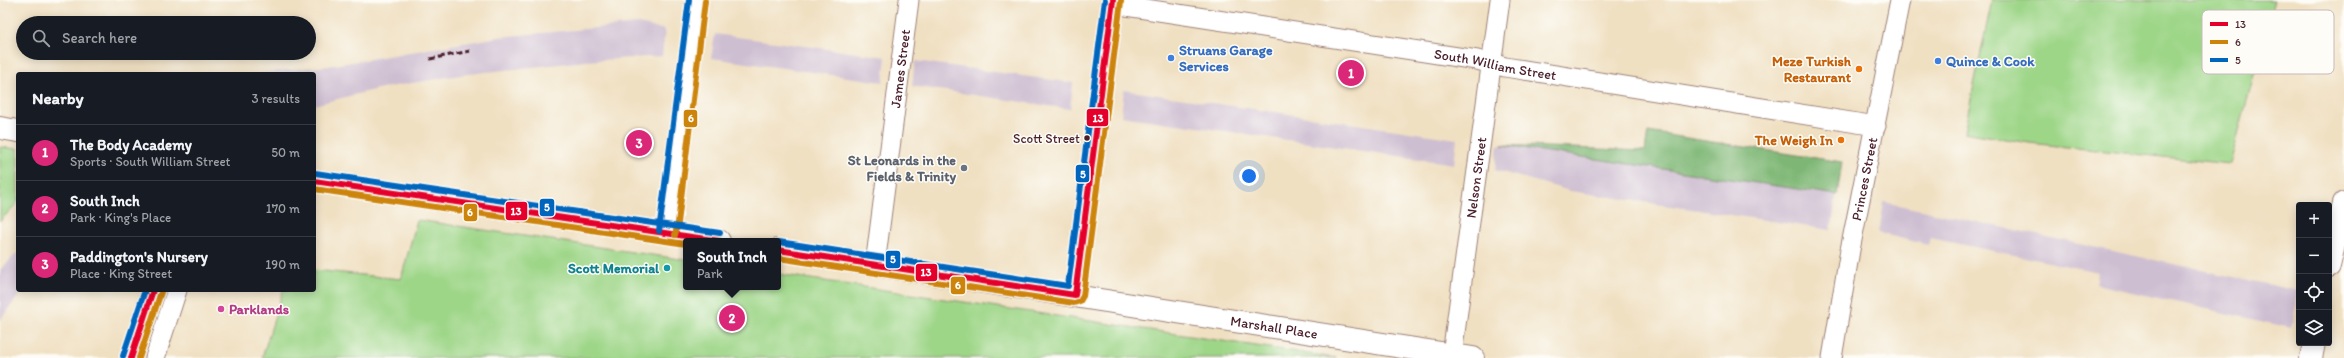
<!DOCTYPE html>
<meta charset="utf-8">
<style>
body{margin:0;font-family:Itim,sans-serif;background:#20242c;color:#f1f3f6}
.controls{position:absolute;right:12px;bottom:12px;display:grid;overflow:hidden;border-radius:4px;box-shadow:0 2px 10px #0003}
.controls button{width:36px;height:36px;display:grid;place-items:center;padding:0;border:0;border-bottom:1px solid #363941;background:#171b24;color:#f1f3f6;font:20px sans-serif}
.you{position:absolute;left:1249px;top:176px;width:14px;height:14px;margin:-10px;border:3px solid #fff;border-radius:50%;background:#1a73e8;box-shadow:0 0 0 6px #1a73e833}
.badge{display:grid;place-items:center;width:26px;height:26px;border-radius:50%;background:#db2777;color:#fff;font-size:13px;font-weight:700}
.pin{position:absolute;translate:-50% -50%;border:2px solid #fff;box-shadow:0 1px 4px #0006}
.popup{position:absolute;left:683px;top:238px;width:98px;height:52px;box-sizing:border-box;display:grid;place-content:center;border-radius:4px;background:#171b24;filter:drop-shadow(0 1px 3px #0005);font-size:13px;white-space:nowrap;color:#9ea1a6}
.popup b{font-size:15px;color:#f1f3f6}
.popup::after{content:'';position:absolute;left:50%;top:100%;margin-left:-8px;border:8px solid transparent;border-top-color:#171b24}
.list{margin:0;padding:0;list-style:none}
h2{display:flex;justify-content:space-between;align-items:center;height:52px;margin:0;padding:0 16px;font-size:17px}
h2 small{font-size:13px;font-weight:400;color:#9ea1a6}
.list li{display:grid;grid-template-columns:26px 1fr auto;gap:12px;align-items:center;box-sizing:border-box;height:56px;padding:0 16px;border-top:1px solid #363941}
.list b{display:block;font-size:15px;white-space:nowrap}
.list p{margin:0;font-size:13px;white-space:nowrap;color:#9ea1a6}
.list em{font-size:13px;font-style:normal;color:#9ea1a6}
.icon{flex:none;width:22px;height:22px;fill:none;stroke:currentColor;stroke-width:2;stroke-linecap:round;stroke-linejoin:round}
.map{position:relative;flex:none;width:2344px;height:358px;overflow:hidden}
.search{position:absolute;background:#171b24;box-shadow:0 2px 10px #0003;left:16px;top:16px;width:300px;height:44px;display:flex;align-items:center;gap:10px;box-sizing:border-box;padding:0 14px;border-radius:22px;color:#9ea1a6;font-size:15px}
.panel{position:absolute;background:#171b24;box-shadow:0 2px 10px #0003;left:16px;top:72px;width:300px;height:220px;border-radius:4px}
.map>svg:first-child{display:block}
.industrial{fill:#cebed1}
.green{fill:#9ed688;stroke:#747a5a}
.forest{fill:#7eb774;stroke:#646b50}
.lines{fill:none;stroke-linecap:round;stroke-linejoin:round}
.minor-casing{stroke:#9d8076;stroke-width:21}
.tertiary-casing{stroke:#9d8076;stroke-width:24}
.primary-casing{stroke:#9d8076;stroke-width:24}
.minor{stroke:#fff;stroke-width:19}
.tertiary{stroke:#fff;stroke-width:22}
.primary{stroke:#fff;stroke-width:22}
.rail{stroke:#4a1f2b;stroke-width:3;stroke-dasharray:6 3;stroke-linecap:butt}
.bus-1-casing{stroke:#fdfcf7;stroke-width:9}
.bus-2-casing{stroke:#fdfcf7;stroke-width:9}
.bus-3-casing{stroke:#fdfcf7;stroke-width:9}
.bus-1{stroke:#e4002b;stroke-width:6}
.bus-2{stroke:#cc840b;stroke-width:6}
.bus-3{stroke:#0065bd;stroke-width:6}
.shop-dot{fill:#3f7fe0;stroke:#fdfcf7;stroke-width:1.5}
.food-dot{fill:#e8710a;stroke:#fdfcf7;stroke-width:1.5}
.bus-dot{fill:#4a1f2b;stroke:#fdfcf7;stroke-width:1.5}
.worship-dot{fill:#6b7280;stroke:#fdfcf7;stroke-width:1.5}
.culture-dot{fill:#0f9aa8;stroke:#fdfcf7;stroke-width:1.5}
.hotel-dot{fill:#d1479c;stroke:#fdfcf7;stroke-width:1.5}
.labels{text-anchor:middle;stroke-width:3;stroke-linejoin:round;paint-order:stroke}
.bus-label{font-size:13px;fill:#4a1f2b;stroke:#fdfcf7;text-anchor:end}
.shop-label{font-size:14px;font-weight:bold;fill:#366cbe;stroke:#fdfcf7;text-anchor:start}
.food-label{font-size:14px;font-weight:bold;fill:#c56008;stroke:#fdfcf7;text-anchor:end}
.street-label{font-size:14px;fill:#4a1f2b;stroke:#fdfcf7}
.worship-label{font-size:14px;font-weight:bold;fill:#5b616d;stroke:#fdfcf7;text-anchor:end}
.culture-label{font-size:14px;font-weight:bold;fill:#0d838f;stroke:#fdfcf7;text-anchor:end}
.hotel-label{font-size:14px;font-weight:bold;fill:#b23c85;stroke:#fdfcf7;text-anchor:start}
.key{fill:#fdfcf7;stroke:#c7baba;stroke-width:1}
.key-label{font-size:11px;fill:#4a1f2b}
.line-badge{stroke:#fdfcf7;stroke-width:1.5}
.badge-label{font-size:11px;text-anchor:middle;font-weight:bold;fill:#fff}
</style>
<div class="map">
<svg width="2344" height="358" viewBox="0 0 2344 358">
<rect width="100%" height="100%" fill="#fdfcf7"/>
<filter id="ink" filterUnits="userSpaceOnUse"><feTurbulence type="fractalNoise" baseFrequency=".025" numOctaves="2"/><feDisplacementMap in="SourceGraphic" scale="8" xChannelSelector="R" yChannelSelector="G"/><feConvolveMatrix kernelMatrix="1 2 1 2 8 2 1 2 1" color-interpolation-filters="sRGB"/></filter>
<filter id="wash" filterUnits="userSpaceOnUse"><feTurbulence type="fractalNoise" baseFrequency=".012" numOctaves="4" result="noise"/><feDisplacementMap in="SourceGraphic" scale="16" xChannelSelector="R" yChannelSelector="G"/><feGaussianBlur stdDeviation="0.9" result="paint"/><feColorMatrix in="noise" values="0 0 0 0 0 0 0 0 0 0 0 0 0 0 0 0 0 1.4 0 .05"/><feComposite in="paint" operator="in"/></filter>
<g filter="url(#wash)">
<rect width="100%" height="100%" fill="#f0e0c2"/>
<!-- industrial -->
<path class="industrial" d="M639 24 665 30 662 56 586 61 460 75 377 89 314 105V74H251L329 66 499 37Z
M715 34 886 57 883 82 711 58Z
M915 61 1073 83 1070 109 912 86Z
M1124 90 1457 139 1454 164 1121 116Z
M1648 132 1842 162 1831 230 1570 191 1495 170 1498 145 1645 151Z
M1884 202 2299 291 2291 328 2096 284 2098 272 1930 238 1928 245 1879 233Z
M18 252V290H23L0 320V270Z"/>
<!-- green -->
<path class="green" d="M1992 0H2274L2230 164 2029 143 1964 132Z
M0 147 18 149V202L0 221Z
M417 220 686 260V287H778V274L1336 358H262L283 290H314V270L401 279Z"/>
<!-- forest -->
<path class="forest" d="M1648 132 1842 162 1837 195 1502 145 1645 151Z"/>
</g>
<g filter="url(#ink)">
<g class="lines">
<defs>
<g id="minor">
<path id="s1" d="M1113 4 1477 60 1505 67 1876 126"/>
<path d="M667 233 670 222 697 0"/>
<path id="s2" d="M875 265 909 0"/>
<path d="M1075 295 1113 0"/>
<path id="s3" d="M1452 355 1500 0"/>
<path d="M155 358 177 290"/>
<path id="s4" d="M1832 358 1850 250 1900 0"/>
</g>
<path id="tertiary" d="M131 358 153 290"/>
<g id="primary">
<path d="M0 128 18 131"/>
<path d="M314 181 719 241"/>
<path id="s5" d="M778 250 1473 358"/>
<path d="M2329 266 2344 203"/>
<path d="M2311 358 2314 343"/>
</g>
</defs>
<!-- minor casing -->
<use href="#minor" class="minor-casing"/>
<!-- tertiary casing -->
<use href="#tertiary" class="tertiary-casing"/>
<!-- primary casing -->
<use href="#primary" class="primary-casing"/>
<!-- minor -->
<use href="#minor" class="minor"/>
<!-- tertiary -->
<use href="#tertiary" class="tertiary"/>
<!-- primary -->
<use href="#primary" class="primary"/>
<!-- rail -->
<path class="rail" d="M430 59 470 51"/>
<defs>
<path id="bus-1" d="M314 181 719 241
M778 250 1075 295
M1075 295 1113 0
M131 358 153 290"/>
<path id="bus-2" d="M314 189 686 244
M675 235 678 223 705 1
M778 258 1074 303 1080 301 1083 296 1121 1
M139 358 161 292"/>
<path id="bus-3" d="M315 173 720 233
M659 231 689 0
M779 242 1068 286 1105 0
M123 356 145 290"/>
</defs>
<!-- bus-1 casing -->
<use href="#bus-1" class="bus-1-casing"/>
<!-- bus-2 casing -->
<use href="#bus-2" class="bus-2-casing"/>
<!-- bus-3 casing -->
<use href="#bus-3" class="bus-3-casing"/>
<!-- bus-1 -->
<use href="#bus-1" class="bus-1"/>
<!-- bus-2 -->
<use href="#bus-2" class="bus-2"/>
<!-- bus-3 -->
<use href="#bus-3" class="bus-3"/>
</g>
</g>
<!-- markers -->
<g class="shop-dot">
<circle cx="1171" cy="58" r="4"/>
<circle cx="1938" cy="61" r="4"/>
</g>
<g class="food-dot">
<circle cx="1859" cy="69" r="4"/>
<circle cx="1841" cy="140" r="4"/>
</g>
<circle class="bus-dot" cx="1087" cy="138" r="3.5"/>
<circle class="worship-dot" cx="964" cy="168" r="4"/>
<circle class="culture-dot" cx="667" cy="268" r="4"/>
<circle class="hotel-dot" cx="221" cy="309" r="4"/>
<g class="labels">
<!-- bus labels -->
<g class="bus-label">
<text x="1080" y="143">Scott Street</text>
</g>
<!-- shop labels -->
<g class="shop-label">
<text x="1179" y="55">Struans Garage<tspan x="1179" dy="16">Services</tspan></text>
<text x="1946" y="66">Quince &amp; Cook</text>
</g>
<!-- food labels -->
<g class="food-label">
<text x="1851" y="66">Meze Turkish<tspan x="1851" dy="16">Restaurant</tspan></text>
<text x="1833" y="145">The Weigh In</text>
</g>
<!-- street labels -->
<g class="street-label">
<text dy="5" stroke="none"><textPath href="#s1" startOffset="387">South William Street</textPath></text>
<text dy="5" stroke="none"><textPath href="#s2" startOffset="198">James Street</textPath></text>
<text dy="5" stroke="none"><textPath href="#s3" startOffset="179">Nelson Street</textPath></text>
<text dy="5" stroke="none"><textPath href="#s4" startOffset="182">Princes Street</textPath></text>
<text dy="5" stroke="none"><textPath href="#s5" startOffset="502">Marshall Place</textPath></text>
</g>
<!-- worship labels -->
<g class="worship-label">
<text x="956" y="165">St Leonards in the<tspan x="956" dy="16">Fields &amp; Trinity</tspan></text>
</g>
<!-- culture labels -->
<g class="culture-label">
<text x="659" y="273">Scott Memorial</text>
</g>
<!-- hotel labels -->
<g class="hotel-label">
<text x="229" y="314">Parklands</text>
</g>
</g>
<!-- legend -->
<rect x="2202" y="10" width="132" height="64" rx="6" class="key"/>
<rect x="2210" y="22" width="18" height="4" fill="#e4002b"/>
<rect x="2210" y="40" width="18" height="4" fill="#cc840b"/>
<rect x="2210" y="58" width="18" height="4" fill="#0065bd"/>
<g class="key-label">
<text x="2235" y="28">13</text>
<text x="2235" y="46">6</text>
<text x="2235" y="64">5</text>
</g>
<g class="line-badge">
<rect x="1086" y="108" width="23" height="19" rx="4" fill="#e4002b"/>
<rect x="683" y="109" width="15" height="19" rx="4" fill="#cc840b"/>
<rect x="1075" y="164" width="15" height="19" rx="4" fill="#0065bd"/>
<rect x="539" y="198" width="16" height="19" rx="4" fill="#0065bd"/>
<rect x="505" y="201" width="23" height="20" rx="4" fill="#e4002b"/>
<rect x="463" y="203" width="15" height="19" rx="4" fill="#cc840b"/>
<rect x="885" y="250" width="16" height="19" rx="4" fill="#0065bd"/>
<rect x="915" y="263" width="23" height="19" rx="4" fill="#e4002b"/>
<rect x="950" y="276" width="16" height="19" rx="4" fill="#cc840b"/>
</g>
<g class="badge-label">
<text x="1098" y="122">13</text>
<text x="691" y="122">6</text>
<text x="1083" y="178">5</text>
<text x="547" y="211">5</text>
<text x="516" y="215">13</text>
<text x="470" y="216">6</text>
<text x="893" y="263">5</text>
<text x="926" y="276">13</text>
<text x="958" y="289">6</text>
</g>
</svg>
<div class="controls">
<button>+</button>
<button>−</button>
<button><svg class="icon" aria-label="locate" viewBox="0 0 24 24"><circle cx="12" cy="12" r="6"/><path d="M12 2v4M12 18v4M2 12h4M18 12h4"/></svg></button>
<button><svg class="icon" aria-label="layers" viewBox="0 0 24 24"><path d="M12 4l9 5-9 5-9-5zM3 14l9 5 9-5"/></svg></button>
</div>
<div class="you"></div>
<div class="pin badge" style="left:1351px;top:73px">1</div>
<div class="pin badge" style="left:732px;top:318px">2</div>
<div class="popup"><b>South Inch</b>Park</div>
<div class="pin badge" style="left:639px;top:143px">3</div>
<div class="search"><svg class="icon" aria-label="search" viewBox="0 0 24 24"><circle cx="10" cy="10" r="6"/><path d="M15 15l6 6"/></svg>Search here</div>
<section class="panel">
<h2>Nearby<small>3 results</small></h2>
<ul class="list">
<li><span class="badge">1</span><div><b>The Body Academy</b><p>Sports · South William Street</p></div><em>50 m</em></li>
<li><span class="badge">2</span><div><b>South Inch</b><p>Park · King's Place</p></div><em>170 m</em></li>
<li><span class="badge">3</span><div><b>Paddington's Nursery</b><p>Place · King Street</p></div><em>190 m</em></li>
</ul>
</section>
</div>
